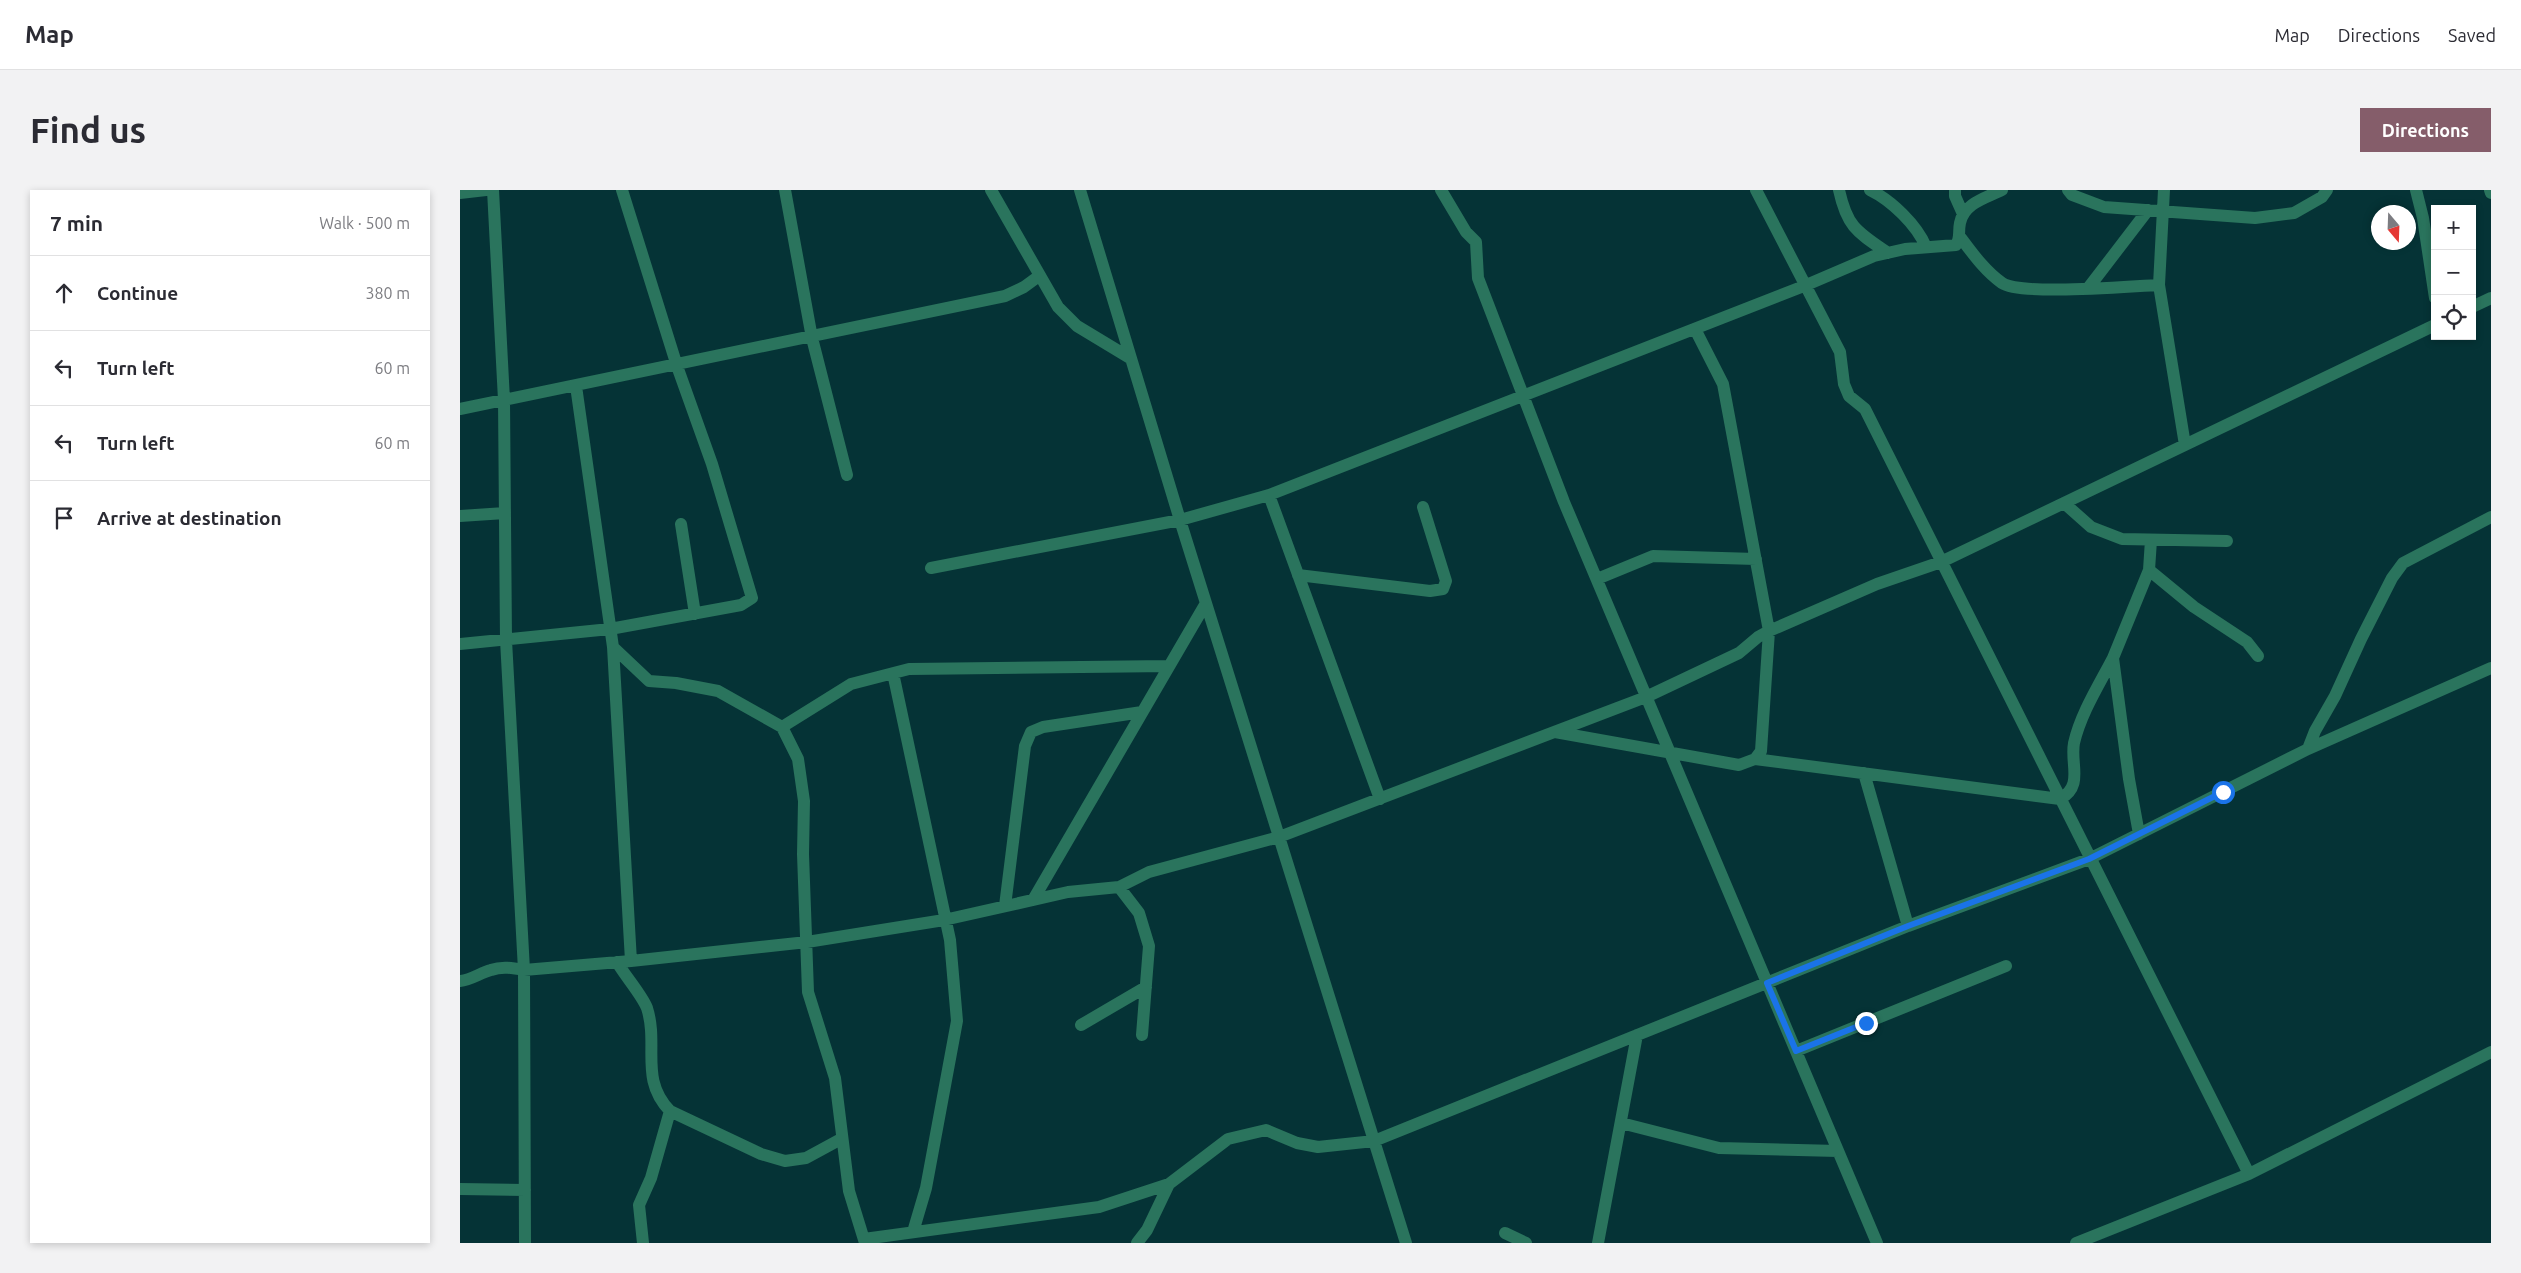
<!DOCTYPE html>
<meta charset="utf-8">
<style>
body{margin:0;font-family:Ubuntu,sans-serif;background:#f2f2f3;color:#2b2b33}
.controls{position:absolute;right:15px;top:15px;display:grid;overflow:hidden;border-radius:0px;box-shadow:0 2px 8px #0003}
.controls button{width:45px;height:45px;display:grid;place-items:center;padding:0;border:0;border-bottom:1px solid #e1e1e2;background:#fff;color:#2b2b33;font:25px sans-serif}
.compass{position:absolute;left:1911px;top:15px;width:45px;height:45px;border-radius:50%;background:#fff;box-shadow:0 2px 8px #0003;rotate:161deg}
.stop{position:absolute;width:15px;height:15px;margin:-11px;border:4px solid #1a73e8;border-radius:50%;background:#fff}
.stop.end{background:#1a73e8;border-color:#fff;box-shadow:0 1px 5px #0008}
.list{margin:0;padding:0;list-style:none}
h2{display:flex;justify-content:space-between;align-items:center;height:65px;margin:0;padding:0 20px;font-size:21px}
h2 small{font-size:16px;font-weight:400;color:#7c7c81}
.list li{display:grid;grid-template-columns:32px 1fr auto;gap:15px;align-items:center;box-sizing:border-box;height:75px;padding:0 20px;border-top:1px solid #e1e1e2}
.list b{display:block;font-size:19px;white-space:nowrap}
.list em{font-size:16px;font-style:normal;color:#7c7c81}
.icon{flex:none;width:28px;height:28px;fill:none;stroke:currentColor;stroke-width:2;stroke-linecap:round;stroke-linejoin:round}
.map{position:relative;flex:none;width:2031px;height:1053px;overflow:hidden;border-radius:0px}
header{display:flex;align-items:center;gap:30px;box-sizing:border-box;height:70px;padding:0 25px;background:#fff;border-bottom:1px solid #e1e1e2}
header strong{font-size:24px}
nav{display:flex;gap:28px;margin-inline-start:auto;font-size:18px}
.intro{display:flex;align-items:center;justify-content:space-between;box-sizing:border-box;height:120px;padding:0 30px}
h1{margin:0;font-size:35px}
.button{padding:12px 22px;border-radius:0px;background:#855d6a;color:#fff;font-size:18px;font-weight:700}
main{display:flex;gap:30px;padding:0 30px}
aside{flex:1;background:#fff;border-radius:0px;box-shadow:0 2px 8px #0003}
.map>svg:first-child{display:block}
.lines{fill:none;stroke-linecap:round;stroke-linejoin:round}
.minor{stroke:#2a745d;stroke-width:12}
.route{stroke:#1a73e8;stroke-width:6}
</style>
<header>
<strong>Map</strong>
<nav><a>Map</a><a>Directions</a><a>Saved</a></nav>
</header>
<div class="intro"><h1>Find us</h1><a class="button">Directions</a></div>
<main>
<aside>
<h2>7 min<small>Walk · 500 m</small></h2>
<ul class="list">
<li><svg class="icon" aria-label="ahead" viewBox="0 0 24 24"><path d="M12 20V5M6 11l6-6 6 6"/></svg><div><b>Continue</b></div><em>380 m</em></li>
<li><svg class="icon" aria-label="left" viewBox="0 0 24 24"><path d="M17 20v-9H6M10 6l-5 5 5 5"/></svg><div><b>Turn left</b></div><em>60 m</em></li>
<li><svg class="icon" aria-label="left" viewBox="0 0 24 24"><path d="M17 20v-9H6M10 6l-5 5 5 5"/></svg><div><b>Turn left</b></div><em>60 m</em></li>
<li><svg class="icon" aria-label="arrive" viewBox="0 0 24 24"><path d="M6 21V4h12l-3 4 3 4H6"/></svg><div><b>Arrive at destination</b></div></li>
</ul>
</aside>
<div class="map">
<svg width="2031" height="1053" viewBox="0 0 2031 1053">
<rect width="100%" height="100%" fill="#053336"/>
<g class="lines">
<!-- minor -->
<path class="minor" d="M33 0 44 210 46 450 64 780 65 1053
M325 0 352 148 387 285
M531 0 598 117 617 136 670 168
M620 0 720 330 946 1053
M981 0 1006 42 1016 52 1018 88 1104 312 1417 1053
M1296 0 1380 162 1384 194 1389 206 1405 219 1789 984
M1379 0C1387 37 1397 42 1428 63
M1410 0C1431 10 1457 35 1466 57
M1495 0V6L1503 24
M1608 0 1612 5 1644 17 1795 28 1834 23 1862 7 1867 0
M1704 0 1699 95 1725 255
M1956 0 1963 28 1975 108
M2030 0 2031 3
M0 3 26 0
M1501 48C1513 64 1525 81 1542 93 1561 106 1671 96 1699 95
M1629 97 1688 20
M2012 117 2031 108
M116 196 153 457 189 491 216 493 258 501 322 537 338 569 344 611 343 664 348 802 375 888 389 1001 405 1053
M0 219 545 106 564 97 579 86
M809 305 920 609
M1604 313 1631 337 1662 349 1767 351
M0 326 45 323
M221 334 235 424
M471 378 720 330 809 305 1344 96 1414 66 1445 59 1496 55C1501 47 1498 42 1500 33 1504 13 1526 8 1542 0
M1689 380 1734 417 1787 452 1798 466
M838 385 970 401 983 399 986 391 963 317
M1137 389 1193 366 1296 369
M0 454 150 439 281 415 292 408 252 274 217 176 162 0
M153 457 171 771
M433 483 490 750 497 831 466 998 453 1042
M322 537 391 494 449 479 709 476
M1095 542 1279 575 1295 569 1301 561 1309 441 1263 194 1235 139
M1848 559 1855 541 1875 506 1901 449 1932 388 1943 373 2031 327
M1295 569 1600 609C1624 596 1610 574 1614 553 1621 523 1639 495 1653 468
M1404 583 1448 736
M1679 644 1669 589 1653 468 1689 380 1691 350
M659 697 679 723 689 756 682 845
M573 710 746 413
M545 716 565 556 571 542 583 537 682 522
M157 772C165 786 182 805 187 818 199 856 179 889 210 921L301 964 325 971 346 968 381 949
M0 791C11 790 20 783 31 780 42 776 53 778 64 780L171 771 347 752 484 730 608 702 659 697 689 682 819 647 1186 507 1279 463 1298 447 1309 441 1417 394 1481 372 1975 135
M621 835 686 797
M1336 861 1546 776
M1161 933 1259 958 1378 961
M0 999 65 1000
M1045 1043 1066 1053
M404 1049 639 1017 709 994 768 949 806 940 837 953 858 957 914 951 1448 736 1629 669 1848 559 2031 478
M183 1053 179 1015 191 988 210 921
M677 1053 687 1040 709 994
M1138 1053 1177 845
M1616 1053 1789 984 2031 862"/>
</g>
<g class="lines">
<!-- route -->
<path class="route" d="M1406 833 1336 861 1307 793 1448 736 1629 669 1763 602"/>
</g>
</svg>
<div class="controls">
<button>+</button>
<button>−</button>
<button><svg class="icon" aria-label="locate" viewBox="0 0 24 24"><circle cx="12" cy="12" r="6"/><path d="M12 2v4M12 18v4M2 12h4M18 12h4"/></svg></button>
</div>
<svg class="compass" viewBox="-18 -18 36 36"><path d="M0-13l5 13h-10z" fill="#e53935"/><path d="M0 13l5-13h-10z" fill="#7c7c81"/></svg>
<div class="stop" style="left:1763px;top:602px"></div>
<div class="stop end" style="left:1406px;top:833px"></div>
</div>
</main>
